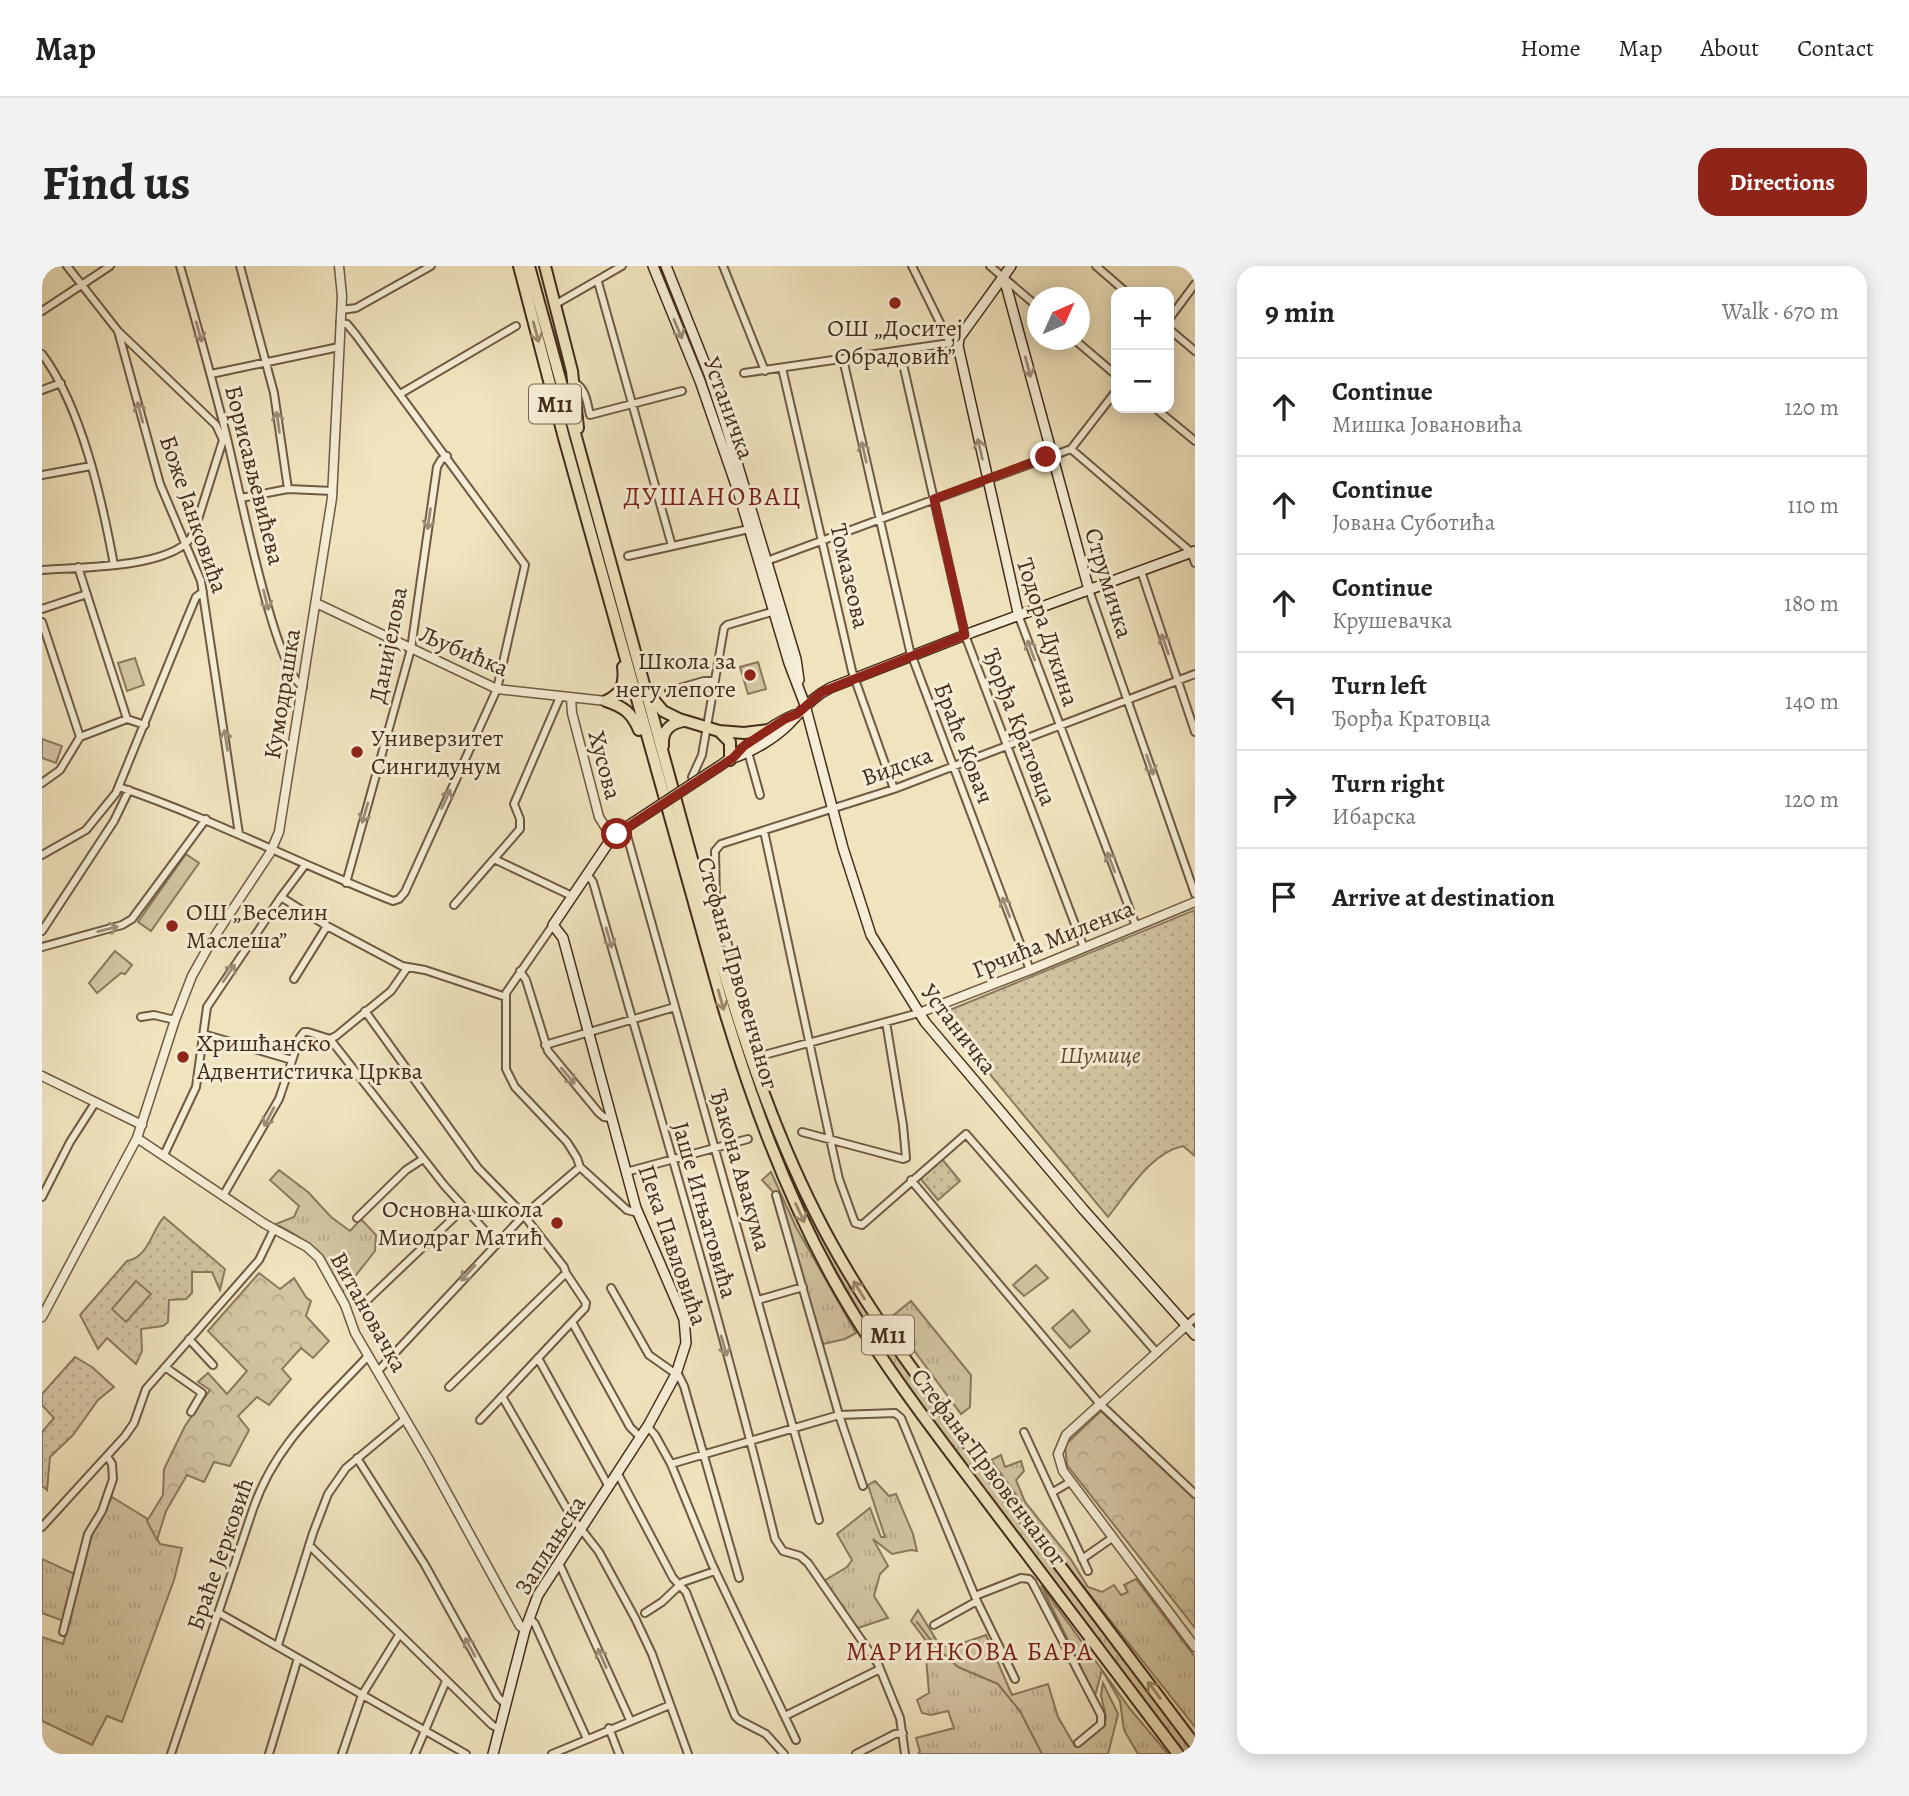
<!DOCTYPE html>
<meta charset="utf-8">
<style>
body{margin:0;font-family:Alegreya,serif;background:#f2f2f2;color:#222}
.controls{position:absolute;right:21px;top:21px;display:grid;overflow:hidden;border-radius:14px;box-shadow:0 4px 18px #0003}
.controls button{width:63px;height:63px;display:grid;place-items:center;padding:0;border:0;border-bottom:2px solid #e0e0e0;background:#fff;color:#222;font:35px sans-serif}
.compass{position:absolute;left:985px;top:21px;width:63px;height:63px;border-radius:50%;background:#fff;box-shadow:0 4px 18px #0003;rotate:45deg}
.stop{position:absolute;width:21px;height:21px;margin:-16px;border:5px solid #8f2418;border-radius:50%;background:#fff}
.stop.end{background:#8f2418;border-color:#fff;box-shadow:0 2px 7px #0008}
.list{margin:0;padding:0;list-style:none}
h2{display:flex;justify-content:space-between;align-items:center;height:91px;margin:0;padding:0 28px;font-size:30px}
h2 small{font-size:23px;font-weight:400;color:#767676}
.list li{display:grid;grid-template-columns:46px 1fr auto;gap:21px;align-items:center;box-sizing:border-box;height:98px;padding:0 28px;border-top:2px solid #e0e0e0}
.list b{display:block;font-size:26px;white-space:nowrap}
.list p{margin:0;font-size:23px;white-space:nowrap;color:#767676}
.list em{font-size:23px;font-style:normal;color:#767676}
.icon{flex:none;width:38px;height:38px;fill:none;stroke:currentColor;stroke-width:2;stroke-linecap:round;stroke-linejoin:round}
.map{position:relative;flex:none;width:1153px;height:1488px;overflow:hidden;border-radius:21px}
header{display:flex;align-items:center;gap:42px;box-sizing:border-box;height:98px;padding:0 35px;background:#fff;border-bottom:2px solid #e0e0e0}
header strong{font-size:33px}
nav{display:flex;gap:38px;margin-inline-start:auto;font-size:24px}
.intro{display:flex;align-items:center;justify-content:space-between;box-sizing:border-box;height:168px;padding:0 42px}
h1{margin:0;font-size:49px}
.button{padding:18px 32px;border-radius:21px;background:#8f2418;color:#fff;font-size:24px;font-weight:700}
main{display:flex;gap:42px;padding:0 42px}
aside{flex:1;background:#fff;border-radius:21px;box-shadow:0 4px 18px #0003}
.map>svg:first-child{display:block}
.grass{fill:url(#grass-tufts);stroke:#8b785e;stroke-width:2}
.forest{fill:url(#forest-crowns);stroke:#8b785e;stroke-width:2}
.park{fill:url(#park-dots);stroke:#8b785e;stroke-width:2}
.pitch{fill:#d3c5a2;stroke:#8b785e;stroke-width:2}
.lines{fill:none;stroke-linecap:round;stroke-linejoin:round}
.stream{stroke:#87755a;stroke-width:2}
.minor-casing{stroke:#6e5a42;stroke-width:10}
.tertiary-casing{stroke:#6e5a42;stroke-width:11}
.secondary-casing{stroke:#432c19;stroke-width:12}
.trunk-casing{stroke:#432c19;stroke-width:14}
.minor{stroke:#f5edd5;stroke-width:6}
.tertiary{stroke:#f5edd5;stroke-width:8}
.secondary{stroke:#f5edd5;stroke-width:9}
.trunk{stroke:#f0e4be;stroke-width:10}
.secondary-bridge-casing{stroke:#432c19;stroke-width:12;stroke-linecap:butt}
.secondary-bridge{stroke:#f5edd5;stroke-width:9}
.oneway{stroke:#9c8c77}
.oneway2{stroke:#9a886c}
.route{stroke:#8f2418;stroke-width:9}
.poi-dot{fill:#8f2418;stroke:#f5edd5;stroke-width:2.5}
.labels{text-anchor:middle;stroke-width:6;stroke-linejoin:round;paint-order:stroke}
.shield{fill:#f5edd5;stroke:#786651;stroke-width:2}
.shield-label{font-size:23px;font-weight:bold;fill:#432c19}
.poi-label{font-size:24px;fill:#432c19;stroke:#f5edd5;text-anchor:start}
.street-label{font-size:24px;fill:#432c19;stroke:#f5edd5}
.park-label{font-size:24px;font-style:italic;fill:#604b34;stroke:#f5edd5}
.neighbourhood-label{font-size:26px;letter-spacing:2px;fill:#7a1f14;stroke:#f5edd5}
</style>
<header>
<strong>Map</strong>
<nav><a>Home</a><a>Map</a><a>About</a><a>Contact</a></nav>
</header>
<div class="intro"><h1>Find us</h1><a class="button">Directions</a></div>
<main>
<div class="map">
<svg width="1153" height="1488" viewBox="0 0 1153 1488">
<defs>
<pattern id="grass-tufts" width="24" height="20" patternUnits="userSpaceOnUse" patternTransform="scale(1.75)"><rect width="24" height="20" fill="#d3c5a2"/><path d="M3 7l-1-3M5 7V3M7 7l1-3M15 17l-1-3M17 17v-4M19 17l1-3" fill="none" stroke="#b6a98b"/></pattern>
<pattern id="forest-crowns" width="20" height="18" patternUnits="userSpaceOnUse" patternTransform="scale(1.75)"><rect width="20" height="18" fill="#d3c5a2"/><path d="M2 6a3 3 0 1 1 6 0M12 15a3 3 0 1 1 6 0" fill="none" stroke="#b6a98b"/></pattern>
<pattern id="park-dots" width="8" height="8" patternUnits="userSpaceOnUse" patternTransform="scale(1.75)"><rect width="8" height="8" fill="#d3c5a2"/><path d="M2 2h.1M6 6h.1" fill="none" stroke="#b6a98b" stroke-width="1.8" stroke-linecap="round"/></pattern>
</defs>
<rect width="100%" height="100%" fill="#f0e4be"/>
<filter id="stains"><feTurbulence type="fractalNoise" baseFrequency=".00286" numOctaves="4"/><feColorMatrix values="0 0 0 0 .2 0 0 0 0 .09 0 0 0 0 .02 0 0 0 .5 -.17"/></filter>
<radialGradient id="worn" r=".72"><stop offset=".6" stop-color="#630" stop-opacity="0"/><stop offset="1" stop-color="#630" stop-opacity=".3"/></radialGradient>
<!-- grass -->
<path class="grass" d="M615 0H619L659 95 684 178Z
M700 784 804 1012 841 1072 1153 1488H1143L890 1155 835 1077 768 959 730 874Z
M237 904 266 926 289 951 308 965 319 953 334 969 333 985 300 1027C279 984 276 981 234 958L252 951 257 940 228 914Z
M729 906 754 961 814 1067 803 1073 781 1078 734 929 720 914Z
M869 1035 929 1109 928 1141 919 1148 848 1052Z
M959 1189 963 1201 979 1195 982 1205 974 1214 983 1236 1028 1292 1046 1321 1060 1326 1072 1319 1079 1329 1086 1326 1082 1319 1094 1313 1153 1391V1461L1034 1311 949 1194Z
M833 1215 847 1230 854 1228 871 1268 875 1285 869 1284 850 1288 831 1273 846 1300 838 1308 832 1330 846 1352 813 1363 780 1316 805 1301 810 1294 795 1268 828 1242 839 1271H843L826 1219Z
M70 1231 104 1252 118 1278 140 1282 132 1314 80 1456 65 1450 50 1479 0 1455V1371L21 1378 27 1357 0 1347V1293L37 1310 48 1271Z
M999 1319 1088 1443 1126 1488H1096L1082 1464 1078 1435 1060 1404 1053 1430Z
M876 1344 898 1380 915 1379 944 1369 970 1429 1006 1418 1016 1451 1033 1480 1054 1466 1064 1452 1059 1429 1061 1417 1076 1448 1066 1488H876L878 1486 874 1472 912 1462 906 1445 889 1449 880 1447 875 1434 887 1427 884 1392 888 1380 869 1355Z"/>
<!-- forest -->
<path class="forest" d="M217 1007 238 1023 252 1012 264 1031 269 1035 264 1050 287 1075 271 1092 259 1082 240 1103 249 1113 227 1139 215 1131 196 1150 207 1164 188 1200 172 1196 162 1216 145 1209 124 1245 115 1274 105 1255 121 1229 122 1203 143 1160 168 1124 156 1116 166 1107 185 1128 205 1105 166 1065Z
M1059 1145 1153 1233V1362L1025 1199 1023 1179Z"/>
<!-- park -->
<path class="park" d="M1153 644V890L1141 880C1108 887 1086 926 1066 951L898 748Z
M900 893 918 915 896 934 878 912Z
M122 951 183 1003 178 1024 170 1006H150V1027L144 1033 127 1034 126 1056 121 1060 99 1063 100 1085 94 1098 65 1072 56 1083 38 1049 85 995C107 991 109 965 122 951Z
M33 1091 50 1101 72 1121 56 1134 31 1169 8 1191 5 1224 0 1220V1166L12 1152 0 1139V1128Z"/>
<!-- pitch -->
<path class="pitch" d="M93 392 102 419 85 425 76 397Z
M716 396 724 423 706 428 698 401Z
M0 473 20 480 14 497 0 492Z
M144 588 157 597 109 665 96 656Z
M73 685 90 699 83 708 79 707 55 727 47 717Z
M994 999 1006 1012 982 1030 971 1019Z
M94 1015 109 1028 84 1056 70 1043Z
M1031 1044 1048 1065 1028 1082 1010 1062Z"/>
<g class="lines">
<!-- stream -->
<path class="stream" d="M875 1356 894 1381 916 1401 956 1418 978 1445 1000 1488"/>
<defs>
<path id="minor" d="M25 0 76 65 118 218 159 315 197 568
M138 0C154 55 169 109 183 164 194 206 232 404 261 421
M198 0 232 127 246 223
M681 0 723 105
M948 0 996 41
M1054 0 1084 26
M556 16 630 280
M514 38 580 0
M299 44 314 42 389 0
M0 45 68 0
M1127 53 1153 18
M1127 63 1153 85
M1033 74 1074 109
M858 85 923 369 1042 682
M0 88C40 142 60 234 72 299
M801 93 868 385 988 704
M740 102 810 405 852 523
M702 107 908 77 870 0
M169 108 297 81
M531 116C544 121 545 137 548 149L640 125
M0 124 19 117
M358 128 474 60
M1113 142 1153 175
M1029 183 1149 286 1153 297
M0 209 49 200
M199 232 246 223 291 225
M586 290 707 263
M722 296 1029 183 1074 125
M36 301 85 453
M0 304C35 301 138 303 152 266L181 174 174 159 77 66
M1099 305 1153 466
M1047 324 1153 628
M0 343 45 328
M977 351 1094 660
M0 356 38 471
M627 425 662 415H671
M85 453 103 459
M706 486 718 529
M650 511 660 489 682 362 685 359 733 345
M0 517 18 504 38 471 85 453
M77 521C171 553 259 599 351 635L357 633 363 626 455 423 483 299 314 69 305 58 298 57
M722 565 788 873 797 913 813 957 820 959 924 868 1115 1087
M584 566 777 1254
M0 589 44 564 74 527 144 355 154 331 161 326
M452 593 530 630
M545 608 551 616C613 834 679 1052 733 1273L741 1285 758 1290 766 1297 836 1398 858 1452 863 1488
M304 617 369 383 395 201 399 194 405 190
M239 631 285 660 360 700 383 704 464 731
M412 639 478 563V553L472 538 518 431
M511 659 464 727V803L473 821 525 876 535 892 538 901 585 944 596 947
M0 665 72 555 87 524
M0 681 80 659 90 653 164 553
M688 686 674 634 673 585 679 578 852 523 1153 408
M478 705 484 714 506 785 557 847 562 851 569 852
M252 713 285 660
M323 745 436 902 480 947 522 1001 524 1007 544 1037 543 1042 438 1154
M99 751 112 749 133 754
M161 768 250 794
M288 773 294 770 349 725 365 702
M503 779 633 741
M722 789 877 747
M760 866 861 893 864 892 861 859 844 756
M122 889 154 821 165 741 239 631 263 599
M584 906 706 873
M869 914 1058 1138 1153 1228
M734 929 797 1149 821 1220
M181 930 237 833 258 771 262 766H266L288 773 402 919 454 977
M0 931 28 876 53 837
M315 952 364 904 381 893
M569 1022 607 1089 634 1108
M716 1034 761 1021
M318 1041 422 942
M530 1056 588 1161 598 1171
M1144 1060 1153 1052
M147 1073 171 1099
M496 1092 567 1221
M123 1101 160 1127 149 1146
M336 1105 482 949 538 901
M635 1106 642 1120 697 1312
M407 1121 524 1007
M461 1132 529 1250 557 1286 593 1352 610 1388 646 1488
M605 1160 613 1169 629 1198 670 1298 754 1474
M982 1166 1046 1305
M315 1192 383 1299 456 1431 464 1439
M629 1198 797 1149 853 1147 859 1152 935 1335 973 1413
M576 1208 631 1312 644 1326 693 1450 697 1454 724 1468 742 1488
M1011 1226 1028 1216
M0 1261 83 1170 92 1157 104 1123 217 994 232 963
M267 1279 450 1459 457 1463
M1040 1293 1070 1272
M517 1297 588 1454
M933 1330 979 1312 987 1313 990 1316 1059 1449V1458L1036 1477
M177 1347 424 1488
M603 1347 620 1336 641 1316 673 1305
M487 1351 493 1358 545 1473
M892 1359 935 1335
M21 1366 46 1268 60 1245 71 1213 70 1198 65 1190
M236 1379 271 1267 286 1228 304 1202 363 1153
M743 1450 838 1403
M567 1462 577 1488
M129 1488 211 1243C234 1176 280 1140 326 1090
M227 1488 256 1392
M300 1488 320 1429 357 1369
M373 1488 404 1415
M510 1488 628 1439
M814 1488 853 1468 861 1467"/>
<path id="tertiary" d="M274 337 455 423 564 435
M529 432 530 447 557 551 570 572
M877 747 988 704 1153 636
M0 810 100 859
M95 872 223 958 265 981 277 992 303 1039 313 1067 386 1192 478 1360 483 1364
M0 1051 95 872 133 754 150 710 169 676 228 587 237 566 290 232 300 30 297 0
M1144 1060 1024 1169 1016 1188 1021 1205 1153 1381"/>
<path id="secondary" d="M611 0 658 115 696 225 747 397 763 439 801 582 829 669 883 756 1041 943 1153 1069
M624 0 667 108 681 150 754 393 757 414
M969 0 917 72 916 80 977 351
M962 12 1047 324
M691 492C710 486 733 472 747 458 761 444 770 431 788 422L931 366 1153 285
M676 501C701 485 723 461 752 449
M451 1488 483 1364 496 1329 607 1158 634 1108 644 1077 642 1053 594 942 521 672 511 659 567 576 583 562"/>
<path id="trunk" d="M477 0 522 172 679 733C708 830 742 924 791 1013 834 1090 888 1160 941 1230 1006 1316 1071 1402 1136 1488
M487 0C536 181 585 362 636 542 674 680 709 820 774 948 819 1037 879 1116 939 1195 1010 1290 1082 1384 1153 1479
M503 0 530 105 536 162
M606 427 621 445 637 453 677 465 702 467 727 464
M564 435C582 441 590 447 597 464
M564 435C580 428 583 417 581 401
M677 465 688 476V494
M621 480C620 465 627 458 641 455"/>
</defs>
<!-- minor casing -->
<use href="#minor" class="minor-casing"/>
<!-- tertiary casing -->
<use href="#tertiary" class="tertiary-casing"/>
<!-- secondary casing -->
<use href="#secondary" class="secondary-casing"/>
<!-- trunk casing -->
<use href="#trunk" class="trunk-casing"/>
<!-- minor -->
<use href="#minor" class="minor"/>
<!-- tertiary -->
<use href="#tertiary" class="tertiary"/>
<!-- secondary -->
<use href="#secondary" class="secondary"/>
<!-- trunk -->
<use href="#trunk" class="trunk"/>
<defs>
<path id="secondary-bridge" d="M583 562 676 501"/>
</defs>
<!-- secondary-bridge casing -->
<use href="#secondary-bridge" class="secondary-bridge-casing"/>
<!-- secondary-bridge -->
<use href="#secondary-bridge" class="secondary-bridge"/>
</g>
<!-- one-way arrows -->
<defs><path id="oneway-shaft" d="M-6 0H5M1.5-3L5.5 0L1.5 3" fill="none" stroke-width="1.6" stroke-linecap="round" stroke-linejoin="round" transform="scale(1.75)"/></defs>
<g class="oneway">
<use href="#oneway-shaft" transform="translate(636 63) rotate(67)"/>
<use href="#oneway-shaft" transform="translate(157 66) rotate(74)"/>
<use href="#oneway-shaft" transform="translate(986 101) rotate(75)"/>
<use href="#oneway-shaft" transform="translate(98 146) rotate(-105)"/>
<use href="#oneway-shaft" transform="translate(236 156) rotate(-98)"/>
<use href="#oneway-shaft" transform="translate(938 183) rotate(-103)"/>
<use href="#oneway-shaft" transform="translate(822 186) rotate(-103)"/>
<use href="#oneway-shaft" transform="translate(387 253) rotate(98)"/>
<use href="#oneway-shaft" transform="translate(224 334) rotate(76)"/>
<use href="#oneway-shaft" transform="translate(1123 378) rotate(-109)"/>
<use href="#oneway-shaft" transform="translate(989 384) rotate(-110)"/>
<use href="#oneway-shaft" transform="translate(184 474) rotate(-99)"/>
<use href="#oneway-shaft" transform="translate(1108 499) rotate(71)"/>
<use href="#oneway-shaft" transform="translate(404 533) rotate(-65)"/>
<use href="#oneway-shaft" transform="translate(323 547) rotate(106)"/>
<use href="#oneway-shaft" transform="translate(1069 596) rotate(-111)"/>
<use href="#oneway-shaft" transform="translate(964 641) rotate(-111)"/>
<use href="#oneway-shaft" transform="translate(66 663) rotate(-14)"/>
<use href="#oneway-shaft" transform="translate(567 672) rotate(74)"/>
<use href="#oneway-shaft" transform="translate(187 707) rotate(-56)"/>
<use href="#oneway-shaft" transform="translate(526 810) rotate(50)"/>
<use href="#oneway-shaft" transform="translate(227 851) rotate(118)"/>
<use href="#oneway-shaft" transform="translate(426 1007) rotate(132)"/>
<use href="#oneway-shaft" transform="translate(682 1080) rotate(74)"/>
<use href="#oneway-shaft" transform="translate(428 1381) rotate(-119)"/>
<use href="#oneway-shaft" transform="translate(560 1392) rotate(-114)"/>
</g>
<g class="oneway2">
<use href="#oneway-shaft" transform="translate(494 66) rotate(75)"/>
<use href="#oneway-shaft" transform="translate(679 734) rotate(74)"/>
<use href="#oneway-shaft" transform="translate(758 947) rotate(65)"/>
<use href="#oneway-shaft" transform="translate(817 1024) rotate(-122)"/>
<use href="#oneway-shaft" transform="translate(1112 1424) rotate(-127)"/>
</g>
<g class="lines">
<!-- route -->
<path class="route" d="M575 568 691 492 702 480 743 453 755 448 780 426 923 369 892 233 1004 191"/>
</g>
<!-- markers -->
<g class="poi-dot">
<circle cx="853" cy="37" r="7"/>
<circle cx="708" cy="409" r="7"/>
<circle cx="315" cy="486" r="7"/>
<circle cx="130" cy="660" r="7"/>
<circle cx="141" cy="791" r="7"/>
<circle cx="515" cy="957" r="7"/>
</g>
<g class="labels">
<!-- shield labels -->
<g class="shield">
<rect x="487" y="118.5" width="52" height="39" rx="5"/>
<rect x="820" y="1049.5" width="52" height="39" rx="5"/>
</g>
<g class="shield-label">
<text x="513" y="146">M11</text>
<text x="846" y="1077">M11</text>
</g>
<!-- poi labels -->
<g class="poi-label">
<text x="853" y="70" text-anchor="middle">ОШ „Доситеј<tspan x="853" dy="28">Обрадовић”</tspan></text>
<text x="694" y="403" text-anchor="end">Школа за<tspan x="694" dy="28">негу лепоте</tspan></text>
<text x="329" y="480">Универзитет<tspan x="329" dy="28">Сингидунум</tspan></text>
<text x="144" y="654">ОШ „Веселин<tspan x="144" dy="28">Маслеша”</tspan></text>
<text x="155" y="785">Хришћанско<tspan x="155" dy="28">Адвентистичка Црква</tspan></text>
<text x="501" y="951" text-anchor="end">Основна школа<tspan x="501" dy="28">Миодраг Матић</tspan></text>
</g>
<!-- street labels -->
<g class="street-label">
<text transform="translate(687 142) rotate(70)" y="8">Устаничка</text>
<text transform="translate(213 209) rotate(76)" y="8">Борисављевићева</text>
<text transform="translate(152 248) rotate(71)" y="8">Боже Јанковића</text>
<text transform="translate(808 310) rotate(77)" y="8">Томазеова</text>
<text transform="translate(1067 317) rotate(73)" y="8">Струмичка</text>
<text transform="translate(1006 366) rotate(72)" y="8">Тодора Дукина</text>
<text transform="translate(346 379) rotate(-79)" y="8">Данијелова</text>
<text transform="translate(422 385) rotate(23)" y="8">Љубићка</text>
<text transform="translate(240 428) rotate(-81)" y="8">Кумодрашка</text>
<text transform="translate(978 461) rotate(69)" y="8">Ђорђа Кратовца</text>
<text transform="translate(922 477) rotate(69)" y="8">Браће Ковач</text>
<text transform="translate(563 499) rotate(75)" y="8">Хусова</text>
<text transform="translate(855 500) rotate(-20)" y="8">Видска</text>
<text transform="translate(1011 673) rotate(-22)" y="8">Грчића Миленка</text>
<text transform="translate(696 707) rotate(74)" y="8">Стефана Првовенчаног</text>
<text transform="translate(917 763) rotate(52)" y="8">Устаничка</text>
<text transform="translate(699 904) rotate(74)" y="8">Ђакона Авакума</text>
<text transform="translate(663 944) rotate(74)" y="8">Јаше Игњатовића</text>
<text transform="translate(631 979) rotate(71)" y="8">Пека Павловића</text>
<text transform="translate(327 1046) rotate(61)" y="8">Витановачка</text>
<text transform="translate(947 1201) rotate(53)" y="8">Стефана Првовенчаног</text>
<text transform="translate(508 1279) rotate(-58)" y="8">Заплањска</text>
<text transform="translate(178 1288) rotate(-71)" y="8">Браће Јерковић</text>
</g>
<!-- park labels -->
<g class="park-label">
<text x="1058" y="797">Шумице</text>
</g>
<!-- neighbourhood labels -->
<g class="neighbourhood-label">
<text x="671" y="239">ДУШАНОВАЦ</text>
<text x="928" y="1394">МАРИНКОВА БАРА</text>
</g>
</g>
<rect width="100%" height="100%" filter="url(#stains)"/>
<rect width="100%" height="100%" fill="url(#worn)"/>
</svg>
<div class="controls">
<button>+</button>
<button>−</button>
</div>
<svg class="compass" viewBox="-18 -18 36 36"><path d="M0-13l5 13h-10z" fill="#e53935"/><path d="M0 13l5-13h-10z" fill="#767676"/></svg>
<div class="stop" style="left:575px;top:568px"></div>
<div class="stop end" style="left:1004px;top:191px"></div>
</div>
<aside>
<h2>9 min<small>Walk · 670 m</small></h2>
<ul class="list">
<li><svg class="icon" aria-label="ahead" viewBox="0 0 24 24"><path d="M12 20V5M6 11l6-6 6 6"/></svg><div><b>Continue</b><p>Мишка Јовановића</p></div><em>120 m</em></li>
<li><svg class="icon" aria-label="ahead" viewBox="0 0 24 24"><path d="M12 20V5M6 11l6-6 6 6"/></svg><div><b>Continue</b><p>Јована Суботића</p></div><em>110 m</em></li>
<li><svg class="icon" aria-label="ahead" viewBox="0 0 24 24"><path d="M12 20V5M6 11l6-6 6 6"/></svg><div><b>Continue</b><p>Крушевачка</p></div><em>180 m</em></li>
<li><svg class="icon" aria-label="left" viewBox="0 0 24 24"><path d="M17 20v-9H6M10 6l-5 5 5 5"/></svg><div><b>Turn left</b><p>Ђорђа Кратовца</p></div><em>140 m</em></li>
<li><svg class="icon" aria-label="right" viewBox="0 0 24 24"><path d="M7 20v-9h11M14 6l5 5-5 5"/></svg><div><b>Turn right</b><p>Ибарска</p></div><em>120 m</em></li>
<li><svg class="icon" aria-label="arrive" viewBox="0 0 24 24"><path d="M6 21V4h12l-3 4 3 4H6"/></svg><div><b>Arrive at destination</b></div></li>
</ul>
</aside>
</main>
